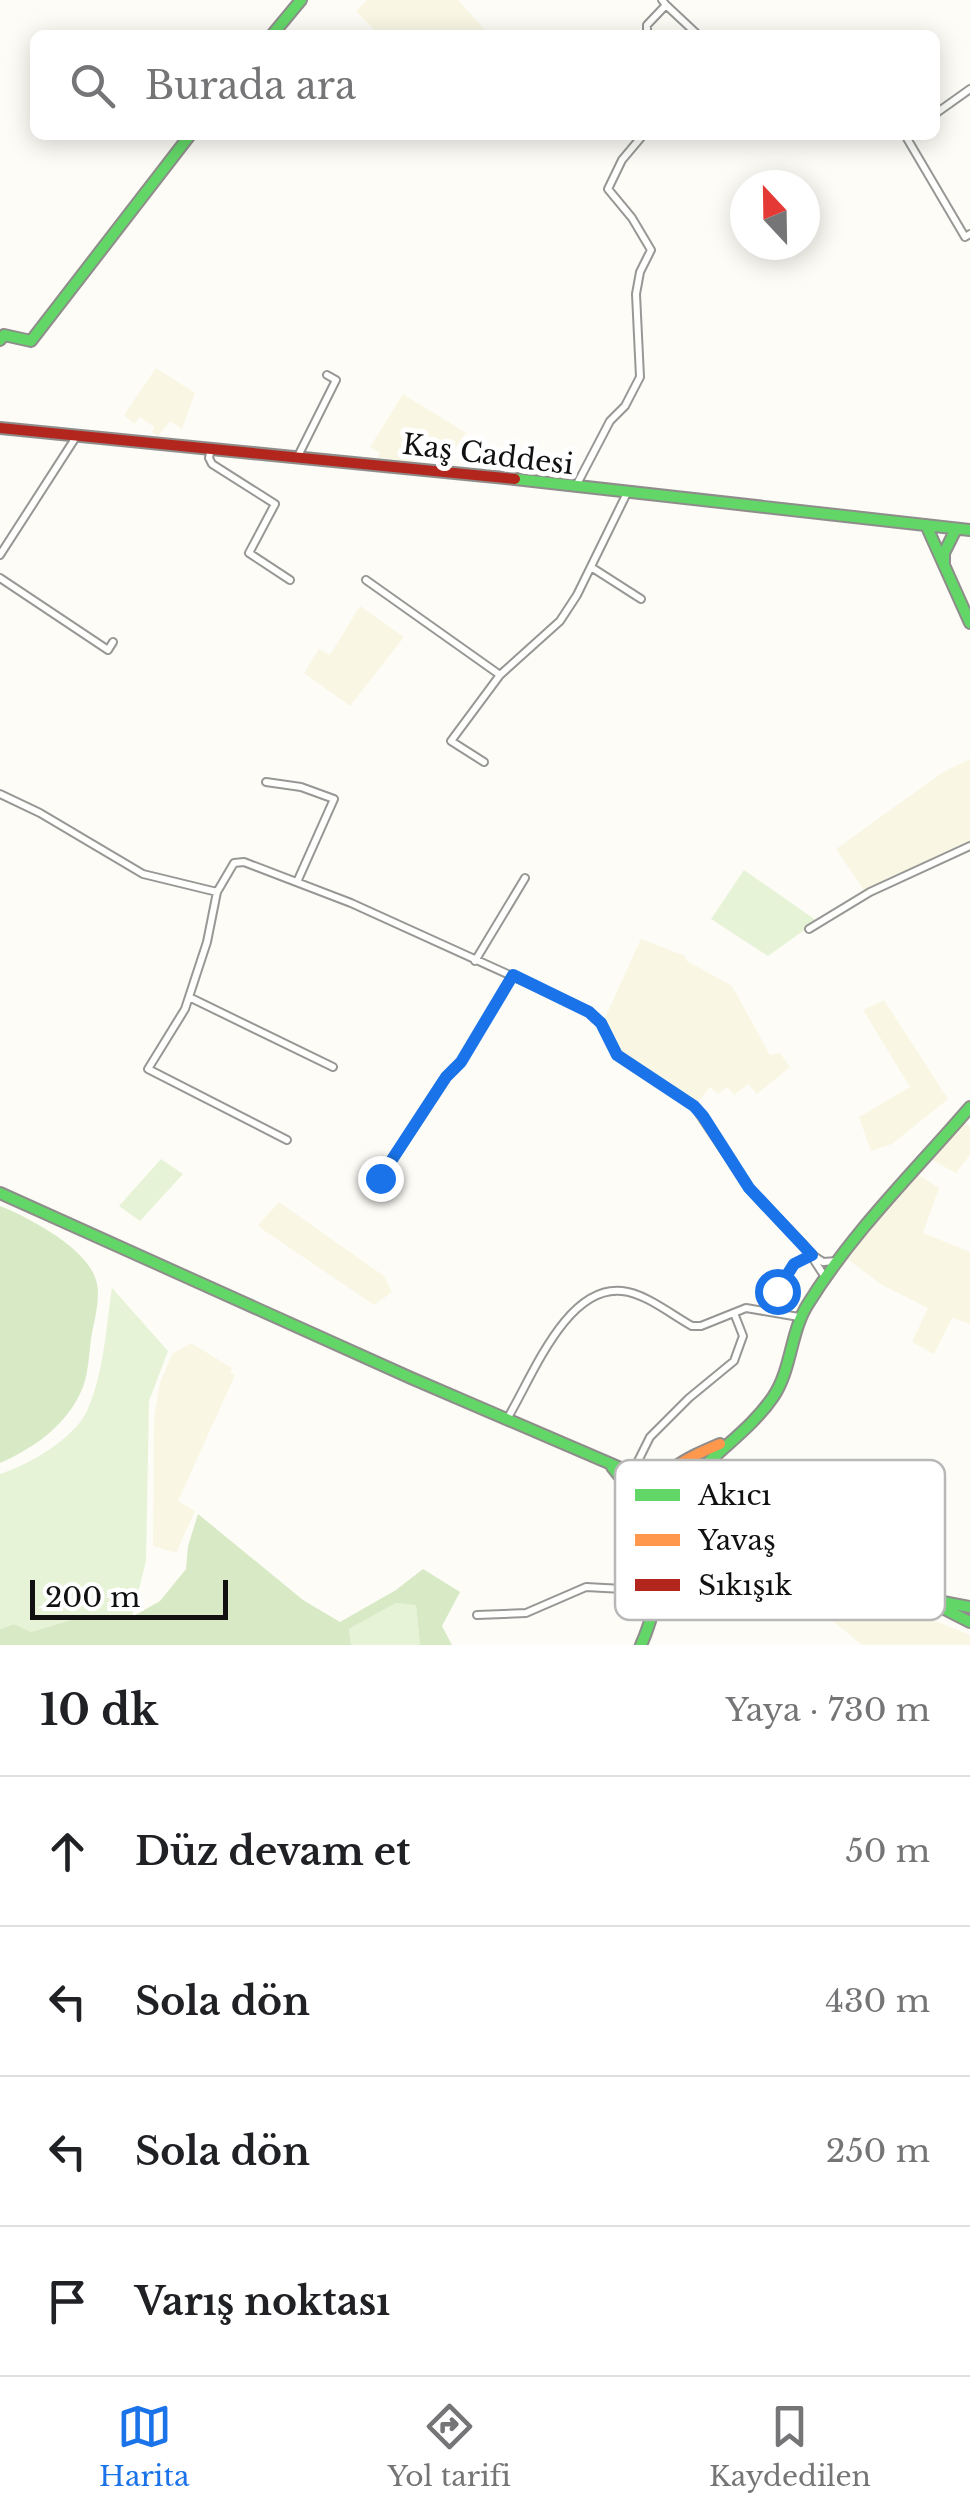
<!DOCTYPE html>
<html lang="tr">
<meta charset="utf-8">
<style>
body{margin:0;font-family:"Libre Baskerville",serif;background:#f2f2f2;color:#202124}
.compass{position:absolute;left:730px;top:170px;width:90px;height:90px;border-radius:50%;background:#fff;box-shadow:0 5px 25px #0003;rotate:338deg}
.scale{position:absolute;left:30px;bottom:25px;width:198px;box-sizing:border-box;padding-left:10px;border:5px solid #111;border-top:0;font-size:28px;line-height:35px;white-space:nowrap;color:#111;-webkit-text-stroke:8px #fff;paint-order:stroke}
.stop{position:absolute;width:30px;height:30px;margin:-22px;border:8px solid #1a73e8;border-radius:50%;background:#fff}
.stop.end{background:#1a73e8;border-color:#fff;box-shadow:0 2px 10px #0008}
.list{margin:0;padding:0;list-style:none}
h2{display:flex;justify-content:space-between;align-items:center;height:130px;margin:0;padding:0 40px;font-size:42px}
h2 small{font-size:32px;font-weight:400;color:#757577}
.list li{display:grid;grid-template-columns:65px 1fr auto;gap:30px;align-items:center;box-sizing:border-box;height:150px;padding:0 40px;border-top:2px solid #e0e0e0}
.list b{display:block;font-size:38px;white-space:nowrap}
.list em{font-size:32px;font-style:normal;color:#757577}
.icon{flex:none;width:55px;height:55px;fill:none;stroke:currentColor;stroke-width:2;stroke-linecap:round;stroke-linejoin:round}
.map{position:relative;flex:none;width:970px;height:1645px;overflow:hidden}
.search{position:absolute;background:#fff;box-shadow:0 5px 25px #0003;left:30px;right:30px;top:30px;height:110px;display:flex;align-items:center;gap:25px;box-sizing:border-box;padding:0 35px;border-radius:15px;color:#757577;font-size:38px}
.sheet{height:730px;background:#fff}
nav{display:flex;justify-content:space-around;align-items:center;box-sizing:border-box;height:140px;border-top:2px solid #e0e0e0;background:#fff;font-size:28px;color:#757577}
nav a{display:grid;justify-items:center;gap:5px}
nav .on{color:#1a73e8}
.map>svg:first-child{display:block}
.farmland{fill:#f9f7e4}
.green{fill:#e7f3d7}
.forest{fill:#d8eac5}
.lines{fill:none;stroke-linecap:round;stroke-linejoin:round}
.street-casing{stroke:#979795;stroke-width:10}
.fast-casing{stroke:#8e8d8b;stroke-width:14}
.slow-casing{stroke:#8e8d8b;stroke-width:14}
.jam-casing{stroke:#8e8d8b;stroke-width:14}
.street{stroke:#fffffe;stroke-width:6}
.fast{stroke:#63d668;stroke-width:10}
.slow{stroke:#ff974d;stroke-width:10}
.jam{stroke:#b3261e;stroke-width:10}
.slow-bridge-casing{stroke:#8e8d8b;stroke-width:14;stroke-linecap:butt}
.slow-bridge{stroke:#ff974d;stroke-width:10}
.route{stroke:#1a73e8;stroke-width:12}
.labels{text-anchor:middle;stroke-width:10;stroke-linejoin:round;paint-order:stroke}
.street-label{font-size:28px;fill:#111;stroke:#fff}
.key{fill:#fff;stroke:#b8b8b8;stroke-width:2.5}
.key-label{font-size:28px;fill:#111}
</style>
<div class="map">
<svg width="970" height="1645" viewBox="0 0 970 1645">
<rect width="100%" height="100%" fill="#fdfcf7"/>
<!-- farmland -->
<path class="farmland" d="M367 0H458L485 30 480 35H379L356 11Z
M156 368 195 393 182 429 170 421 158 436 152 432 154 427 140 417 134 424 124 415Z
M403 394 466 433 452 453 438 445 431 457 421 451 413 462 377 458 380 453 370 447Z
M360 606 404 637 350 706 304 673 319 649 330 655Z
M970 759V843L865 892 836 849 943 772Z
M641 939 685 956 687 961 732 986 770 1055 780 1053 790 1067 757 1094 748 1084 734 1095 727 1087 718 1094 710 1087 697 1103 622 1053 612 1041 603 1022Z
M884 1000 948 1099 892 1144 871 1151 859 1117 910 1087 863 1010Z
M962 1120 970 1127V1155L956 1173 930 1159Z
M917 1174 939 1188 923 1233 970 1252V1324L952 1318 934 1354 912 1342 928 1308 882 1285 847 1259Z
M279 1202 384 1276 392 1292 374 1305 259 1227V1224Z
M191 1343 232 1368 230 1372 235 1375 178 1501 195 1511 176 1553 153 1546 154 1418 160 1383 172 1354Z
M848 1585 970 1635V1645H862L828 1617Z"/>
<!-- green -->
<path class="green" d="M744 870 817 921 768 956 711 919Z
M161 1159 183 1174 140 1221 119 1206Z
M112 1288 168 1351 149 1401 146 1561 132 1617 84 1616 31 1632 14 1624 0 1629V1474C27 1466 75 1438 87 1411 104 1373 106 1328 112 1288Z
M396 1603 416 1604 420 1645H351L349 1629Z"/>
<!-- forest -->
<path class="forest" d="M0 1206C28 1217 87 1248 96 1280 101 1295 95 1318 92 1333 89 1350 89 1371 83 1387 68 1424 36 1447 0 1463Z
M198 1514 303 1600 340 1622 396 1590 423 1569 460 1592 442 1626 452 1645H420L416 1605 396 1603 349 1629 351 1645H0V1629L14 1624 31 1632 84 1616 132 1617 160 1601 186 1569 188 1546Z"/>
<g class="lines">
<defs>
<path id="street" d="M666 5 698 35
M647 35V25L666 5 662 0
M935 114 970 89
M905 135 965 237 970 234
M211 448 209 458 212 464 275 504 249 553 290 580
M298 456 336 380 327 375
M576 486 610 421 625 406 640 377 636 294 640 272 651 250 632 218 608 189 622 160 643 135
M0 555 76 437
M591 567 641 599
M0 578 108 650 113 642
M366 580 500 675
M484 762 451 741 500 675 560 621 577 595 627 493
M266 782 301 787 334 799 297 882
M0 794 40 813 143 874 217 892 234 863 244 862 351 903 589 1011 601 1023 617 1055 694 1106 749 1188 804 1245 825 1277
M217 892 207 942 185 1009 148 1069 287 1140
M809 929 870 892 970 846
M475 961 525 878
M189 997 333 1067
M380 1179 447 1077 461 1062 513 975
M814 1256 823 1262 837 1261
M783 1313 777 1291 794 1264 813 1255
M507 1419C532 1378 566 1285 622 1291 645 1293 672 1315 692 1326H701L746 1308 799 1317
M632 1473 650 1437 689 1398 734 1361 743 1336 734 1313
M477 1615 526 1613 586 1587 623 1589 654 1567"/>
<path id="fast" d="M272 35 301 0
M0 340 4 335 31 341 190 135
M515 479 970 530
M926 525 970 623
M944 564V553L955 531
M0 1193 411 1378 674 1491
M612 1467 646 1510 659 1577
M687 1485C713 1453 750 1431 773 1397 792 1369 790 1332 808 1304 853 1231 915 1171 970 1107
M696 1499 921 1597 970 1622
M938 1601 970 1607
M641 1645C662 1599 661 1548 679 1501"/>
<path id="slow" d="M647 1509C656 1471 687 1458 720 1444"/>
<path id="jam" d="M0 428 515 479"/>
</defs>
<!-- street casing -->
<use href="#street" class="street-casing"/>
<!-- fast casing -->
<use href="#fast" class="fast-casing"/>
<!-- slow casing -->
<use href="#slow" class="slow-casing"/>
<!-- jam casing -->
<use href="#jam" class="jam-casing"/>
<!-- street -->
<use href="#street" class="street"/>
<!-- fast -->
<use href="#fast" class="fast"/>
<!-- slow -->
<use href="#slow" class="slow"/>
<!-- jam -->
<use href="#jam" class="jam"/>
<defs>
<path id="slow-bridge" d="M674 1491 696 1499"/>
</defs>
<!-- slow-bridge casing -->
<use href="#slow-bridge" class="slow-bridge-casing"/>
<!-- slow-bridge -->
<use href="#slow-bridge" class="slow-bridge"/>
</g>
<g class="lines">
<!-- route -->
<path class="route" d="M380 1178 446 1077 461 1062 513 975 589 1012 601 1023 617 1055 694 1106 703 1116 749 1188 812 1255 794 1264 777 1291"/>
</g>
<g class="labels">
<!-- street labels -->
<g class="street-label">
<text transform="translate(488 454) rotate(7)" y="10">Kaş Caddesi</text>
</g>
</g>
<!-- legend -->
<rect x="615" y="1460" width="330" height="160" rx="15" class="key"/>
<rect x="635" y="1489" width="45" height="12" fill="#63d668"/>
<rect x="635" y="1534" width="45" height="12" fill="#ff974d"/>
<rect x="635" y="1579" width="45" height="12" fill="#b3261e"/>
<g class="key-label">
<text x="698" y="1505">Akıcı</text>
<text x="698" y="1550">Yavaş</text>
<text x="698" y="1595">Sıkışık</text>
</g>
</svg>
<svg class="compass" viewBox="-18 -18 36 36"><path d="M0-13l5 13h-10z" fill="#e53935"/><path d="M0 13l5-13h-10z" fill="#757577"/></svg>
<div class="scale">200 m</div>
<div class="stop" style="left:777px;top:1291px"></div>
<div class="stop end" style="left:380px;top:1178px"></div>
<div class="search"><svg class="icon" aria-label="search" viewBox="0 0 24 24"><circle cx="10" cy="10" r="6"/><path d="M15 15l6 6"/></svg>Burada ara</div>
</div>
<section class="sheet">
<h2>10 dk<small>Yaya · 730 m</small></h2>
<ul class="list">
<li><svg class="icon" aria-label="ahead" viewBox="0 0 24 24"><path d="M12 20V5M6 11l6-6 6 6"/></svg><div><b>Düz devam et</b></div><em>50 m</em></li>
<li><svg class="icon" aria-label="left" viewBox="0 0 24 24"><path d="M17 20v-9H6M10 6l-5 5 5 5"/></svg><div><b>Sola dön</b></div><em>430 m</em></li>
<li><svg class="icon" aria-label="left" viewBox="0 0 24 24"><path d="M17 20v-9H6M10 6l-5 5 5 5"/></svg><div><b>Sola dön</b></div><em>250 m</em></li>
<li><svg class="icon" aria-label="arrive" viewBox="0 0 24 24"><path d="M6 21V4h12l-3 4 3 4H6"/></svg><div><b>Varış noktası</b></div></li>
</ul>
</section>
<nav>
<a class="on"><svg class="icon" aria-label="map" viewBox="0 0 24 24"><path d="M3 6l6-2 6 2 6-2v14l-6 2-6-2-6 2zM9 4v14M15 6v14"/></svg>Harita</a>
<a><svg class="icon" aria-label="directions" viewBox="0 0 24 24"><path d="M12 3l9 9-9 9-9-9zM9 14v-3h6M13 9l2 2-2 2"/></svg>Yol tarifi</a>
<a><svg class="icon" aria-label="saved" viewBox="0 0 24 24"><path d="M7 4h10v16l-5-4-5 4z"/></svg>Kaydedilen</a>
</nav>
